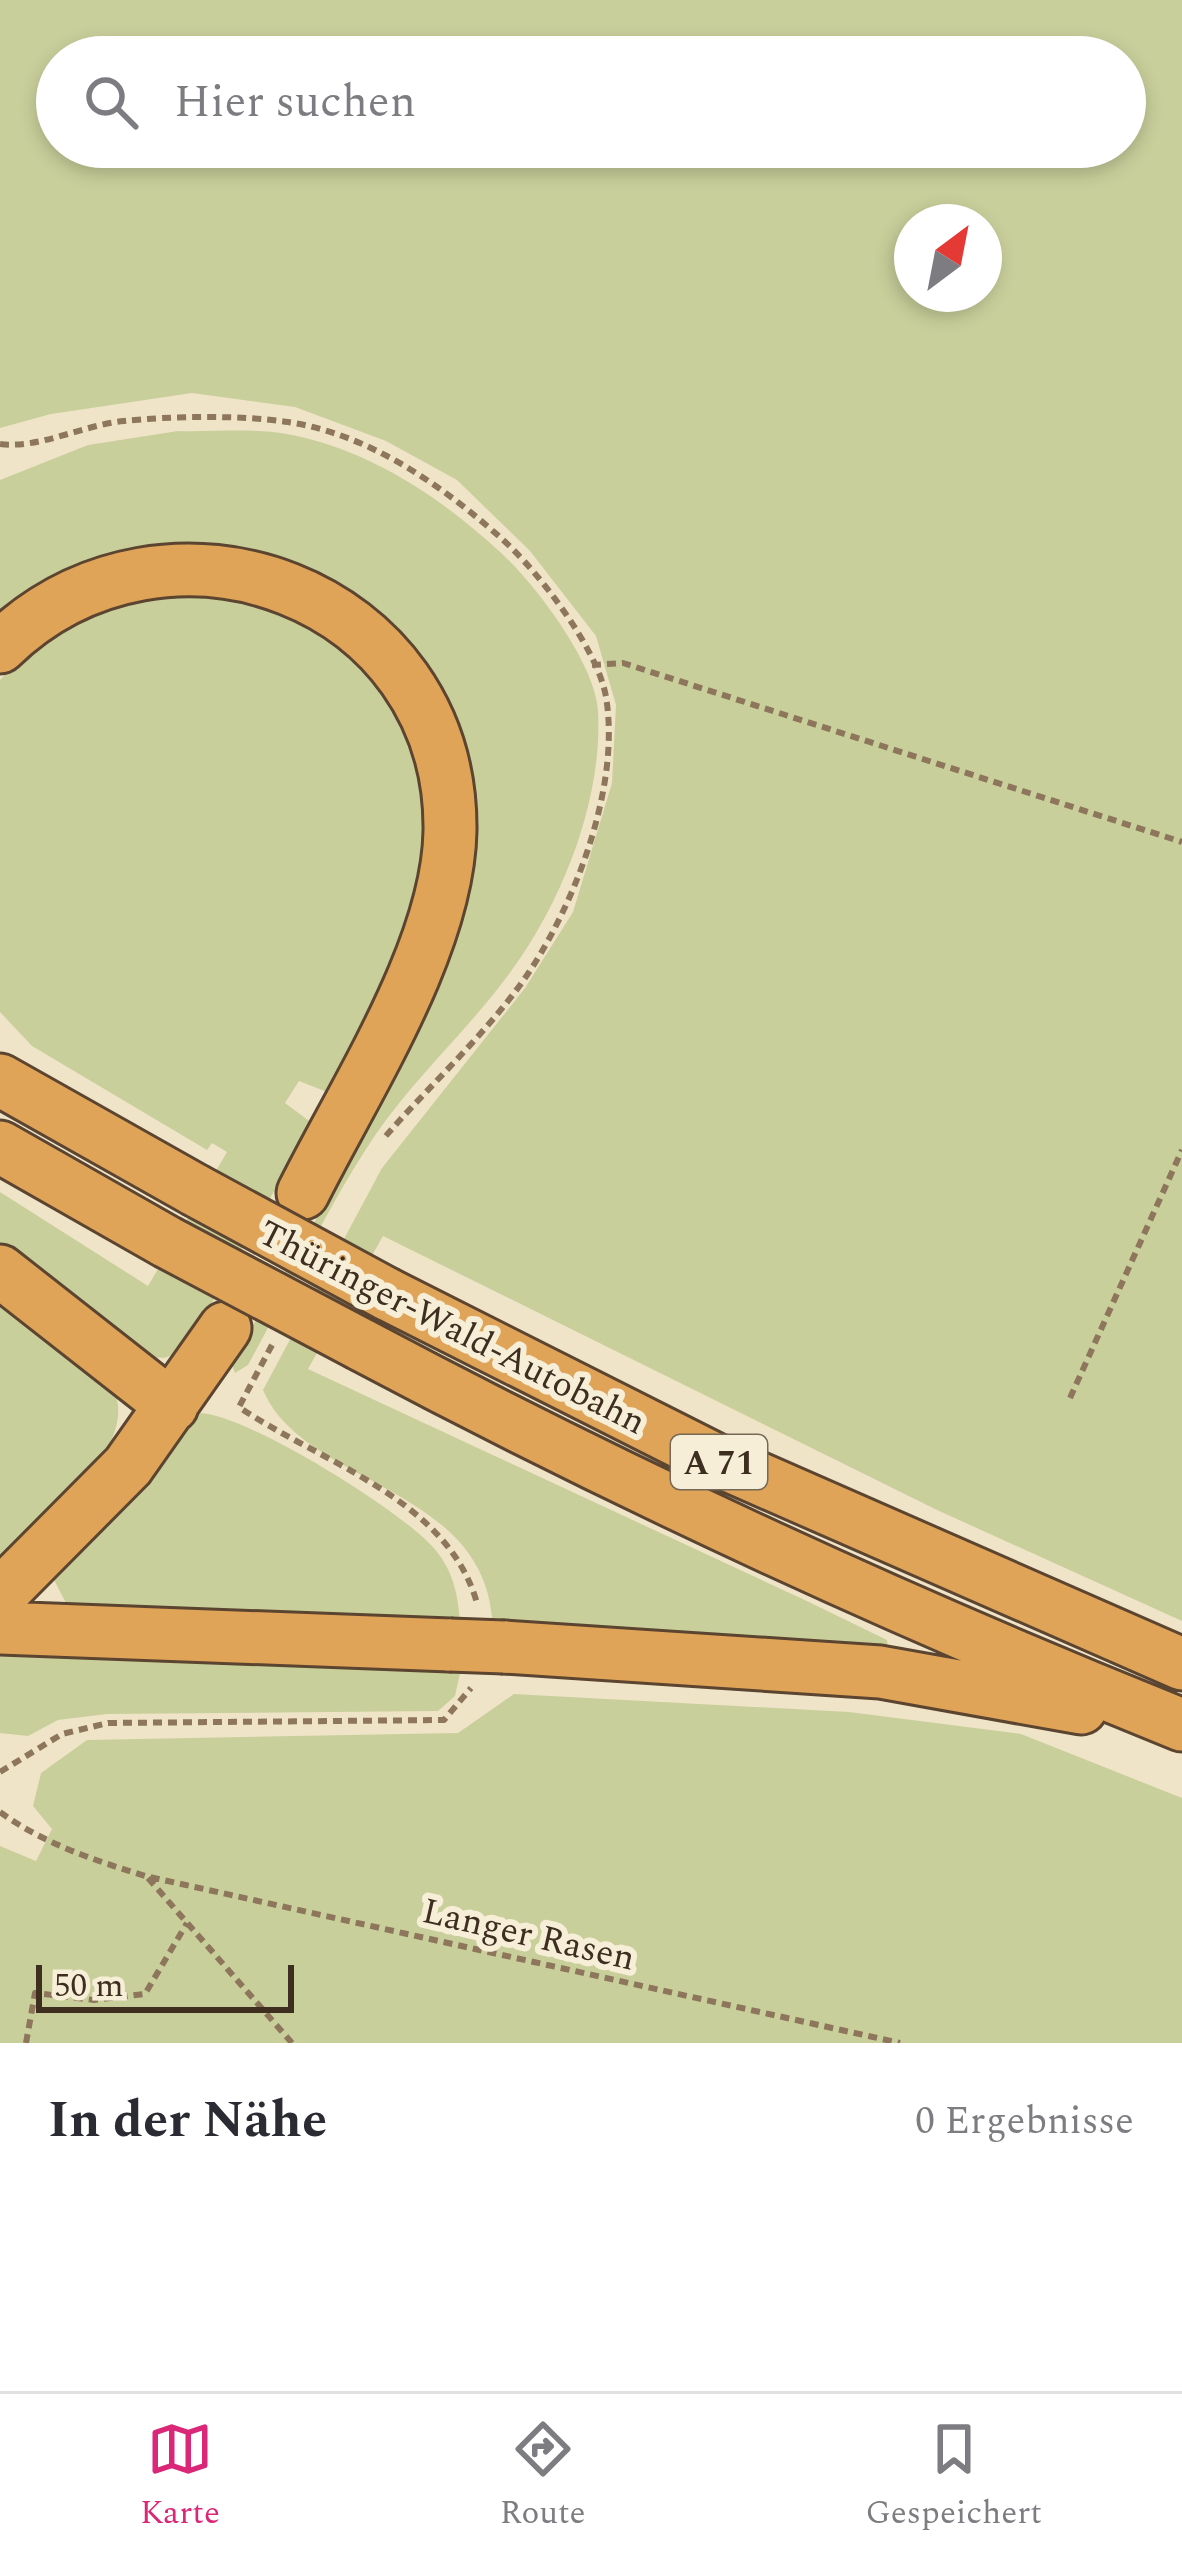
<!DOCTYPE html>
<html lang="de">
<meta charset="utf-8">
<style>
body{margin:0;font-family:Spectral,serif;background:#f2f2f3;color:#2b2b33}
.compass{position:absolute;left:894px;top:204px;width:108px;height:108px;border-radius:50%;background:#fff;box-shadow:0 6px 18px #0003;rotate:32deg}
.scale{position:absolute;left:36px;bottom:30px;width:258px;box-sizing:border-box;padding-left:12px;border:6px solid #3d2e20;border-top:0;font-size:33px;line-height:42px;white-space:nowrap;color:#3d2e20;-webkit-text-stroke:9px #f7eed8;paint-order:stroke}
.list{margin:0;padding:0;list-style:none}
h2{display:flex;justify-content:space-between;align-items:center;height:156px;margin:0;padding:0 48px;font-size:51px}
h2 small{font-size:39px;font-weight:400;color:#7c7c81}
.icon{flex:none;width:66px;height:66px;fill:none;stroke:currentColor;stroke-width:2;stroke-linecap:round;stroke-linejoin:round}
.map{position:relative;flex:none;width:1182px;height:2043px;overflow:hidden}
.search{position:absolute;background:#fff;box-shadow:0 6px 18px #0003;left:36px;right:36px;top:36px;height:132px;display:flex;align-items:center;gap:30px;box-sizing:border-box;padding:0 42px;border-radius:66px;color:#7c7c81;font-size:45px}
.sheet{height:348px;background:#fff}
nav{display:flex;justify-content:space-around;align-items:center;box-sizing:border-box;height:168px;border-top:3px solid #e1e1e2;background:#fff;font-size:33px;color:#7c7c81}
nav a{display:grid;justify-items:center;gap:6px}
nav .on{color:#db2777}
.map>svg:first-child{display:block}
.green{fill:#c9cf9b;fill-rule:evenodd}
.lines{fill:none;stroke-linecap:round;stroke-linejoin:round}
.highway-casing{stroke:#5b4430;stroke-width:57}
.path{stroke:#8d765c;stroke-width:6;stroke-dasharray:9 6;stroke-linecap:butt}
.highway{stroke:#e0a458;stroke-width:51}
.highway-bridge-casing{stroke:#5b4430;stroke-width:57;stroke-linecap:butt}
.highway-bridge{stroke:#e0a458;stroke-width:51}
.labels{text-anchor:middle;stroke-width:12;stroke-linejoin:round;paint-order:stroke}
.shield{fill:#f7eed8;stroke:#756857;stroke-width:3}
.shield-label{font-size:33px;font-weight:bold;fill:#3d2e20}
.street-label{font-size:36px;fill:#3d2e20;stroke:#f7eed8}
</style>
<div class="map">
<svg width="1182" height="2043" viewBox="0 0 1182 2043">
<rect width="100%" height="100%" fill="#f0e4c8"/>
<!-- green -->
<path class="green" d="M0 0H1182V1621L937 1510 383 1236 308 1369 809 1602 887 1640 888 1650 492 1618C481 1485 303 1485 263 1390L382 1168 525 988 573 912 612 783 616 705 596 636 530 551 457 480 386 441 295 407 192 393 51 414 0 428ZM57 57H1125V147H57ZM912 222H984V294H912Z
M178 431C213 432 253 428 287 434 369 449 440 497 499 551 534 582 596 664 598 711 603 800 562 903 509 974 468 1030 416 1076 376 1134 327 1206 290 1289 248 1365L235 1373 231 1362 327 1201 470 840C446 786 423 733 399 679 390 658 383 631 370 612 358 594 328 581 309 572 204 524 85 542 0 617V480L88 445Z
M199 594C349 610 450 729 419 882 403 957 362 1025 327 1092L299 1081 285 1103 312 1123 185 1351 164 1358 149 1357 0 1249V1192L148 1286 227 1152 212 1143 207 1150 32 1046 0 1012V680C58 616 116 600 199 594Z
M0 1290C34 1319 79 1346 107 1380 155 1437 37 1531 0 1565Z
M200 1413C248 1415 398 1509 432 1546 453 1569 458 1593 460 1623L146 1608 69 1609 52 1576 74 1559Z
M0 1649 461 1669 455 1696 438 1711 107 1714 58 1720 28 1736 0 1733Z
M514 1694 849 1712 1021 1734 1182 1798V2043H0V1846L36 1861 52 1829 33 1806 41 1773 87 1740 458 1733Z"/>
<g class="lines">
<defs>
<path id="highway" d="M0 647C166 486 453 592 450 831 448 948 355 1089 303 1193
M0 1080 195 1190
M0 1147 167 1242
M0 1271 172 1406
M387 1294 712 1458 1182 1664
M360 1344C627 1486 901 1612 1182 1725
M0 1595 128 1466 225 1328
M0 1628 450 1645
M504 1647 880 1672 1081 1708"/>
</defs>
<!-- highway casing -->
<use href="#highway" class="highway-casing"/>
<!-- path -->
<path class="path" d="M0 444C39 449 83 425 124 421 170 416 243 415 288 422 369 434 443 486 502 539 538 571 598 649 606 697 621 787 574 908 523 981 483 1037 429 1086 384 1138
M592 665 623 663 1182 842
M272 1345 239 1407C321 1463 447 1498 477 1603
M1070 1398 1182 1150
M0 1772 62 1734 108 1723 444 1720 471 1688
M0 1812C44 1844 94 1860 145 1876L900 2043
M148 1878 292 2043
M26 2043 35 1993 94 2000 145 1994 187 1923"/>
<!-- highway -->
<use href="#highway" class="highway"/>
<defs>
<path id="highway-bridge" d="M195 1190 387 1294
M167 1242 360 1344
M450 1645 504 1647"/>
</defs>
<!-- highway-bridge casing -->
<use href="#highway-bridge" class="highway-bridge-casing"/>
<!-- highway-bridge -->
<use href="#highway-bridge" class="highway-bridge"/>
</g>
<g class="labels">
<!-- shield labels -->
<rect class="shield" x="671" y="1435" width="96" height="54" rx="9"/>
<g class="shield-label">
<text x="719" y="1474">A 71</text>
</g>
<!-- street labels -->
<g class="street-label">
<text transform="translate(453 1326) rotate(27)" y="13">Thüringer-Wald-Autobahn</text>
<text transform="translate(529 1933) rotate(13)" y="13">Langer Rasen</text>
</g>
</g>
</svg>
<svg class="compass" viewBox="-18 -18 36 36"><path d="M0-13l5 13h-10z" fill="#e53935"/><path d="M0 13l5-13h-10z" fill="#7c7c81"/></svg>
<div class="scale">50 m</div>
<div class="search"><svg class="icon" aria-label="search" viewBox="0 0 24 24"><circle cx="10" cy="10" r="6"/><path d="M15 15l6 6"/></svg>Hier suchen</div>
</div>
<section class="sheet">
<h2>In der Nähe<small>0 Ergebnisse</small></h2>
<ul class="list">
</ul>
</section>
<nav>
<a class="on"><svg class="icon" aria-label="map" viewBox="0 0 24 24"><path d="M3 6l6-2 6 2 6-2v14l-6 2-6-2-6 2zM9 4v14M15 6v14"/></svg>Karte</a>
<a><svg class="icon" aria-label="directions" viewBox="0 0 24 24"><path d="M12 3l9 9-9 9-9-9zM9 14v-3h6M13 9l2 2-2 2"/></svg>Route</a>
<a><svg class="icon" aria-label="saved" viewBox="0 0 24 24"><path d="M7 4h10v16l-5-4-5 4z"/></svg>Gespeichert</a>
</nav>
